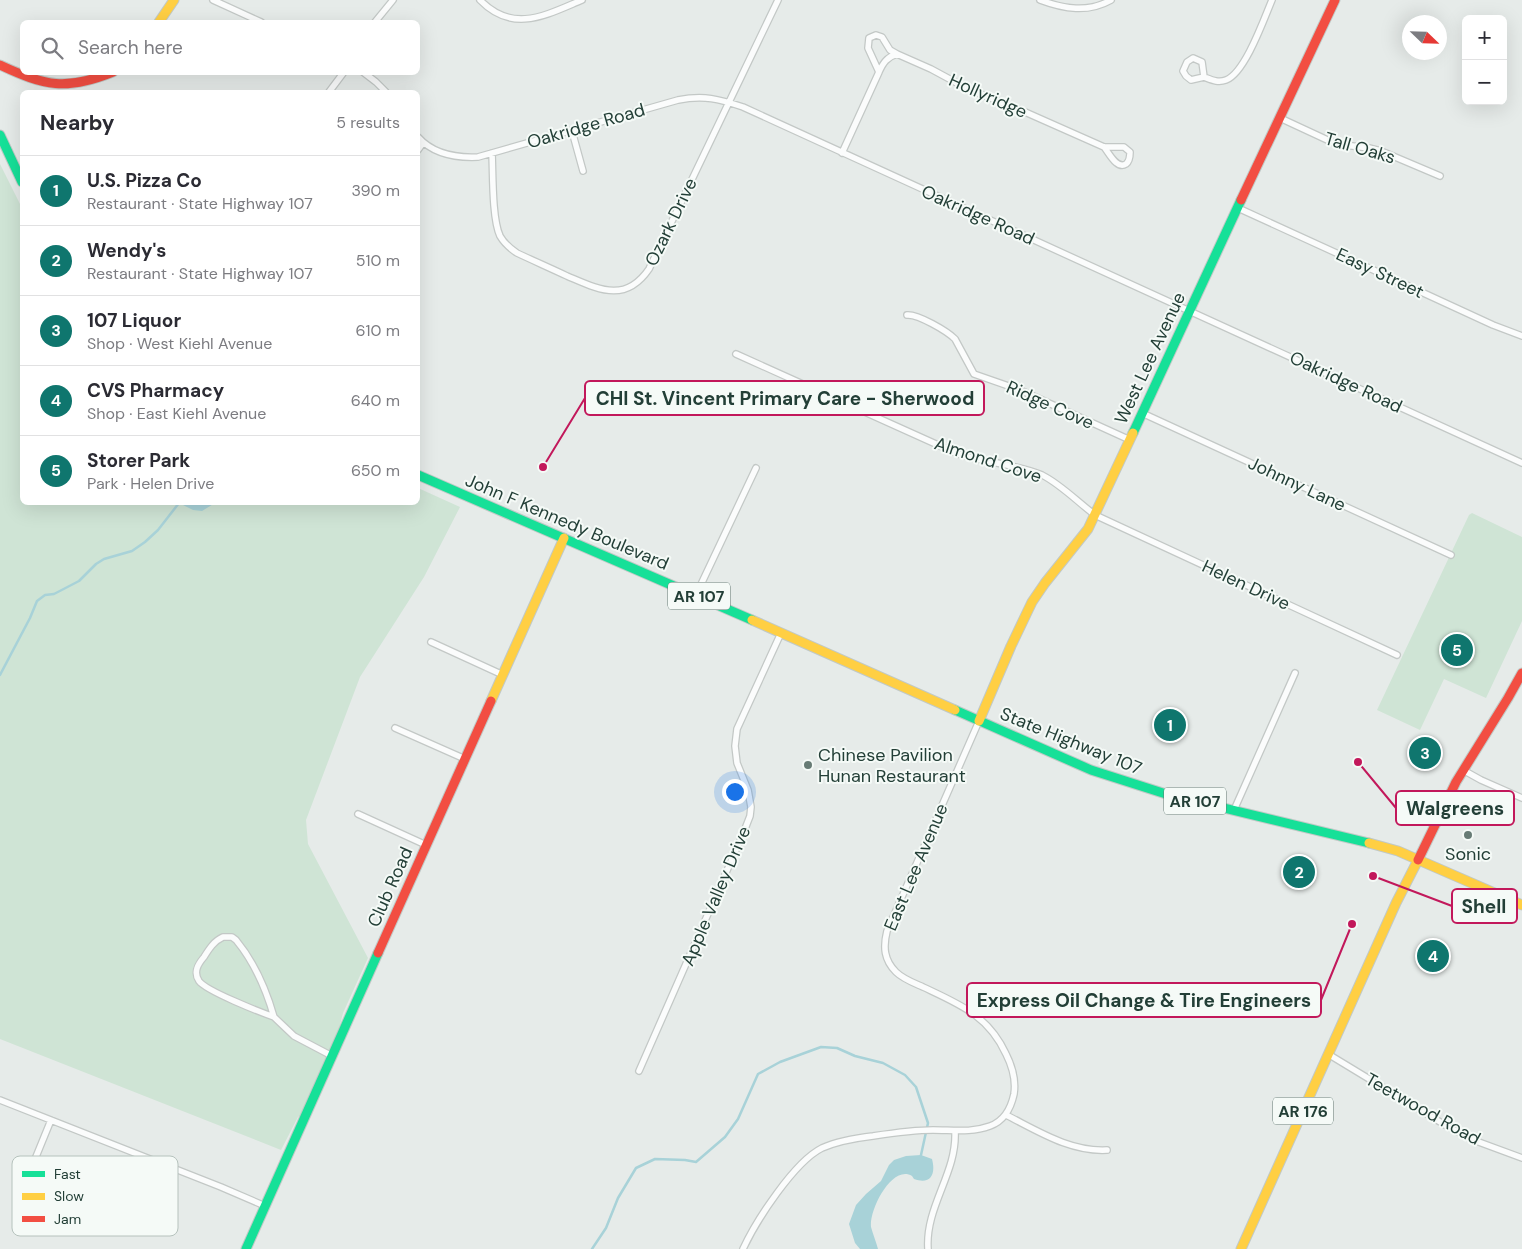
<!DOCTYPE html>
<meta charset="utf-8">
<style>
body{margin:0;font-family:"DM Sans",sans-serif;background:#f2f2f3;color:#2b2b33}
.controls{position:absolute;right:15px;top:15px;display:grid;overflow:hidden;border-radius:8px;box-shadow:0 5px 20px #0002}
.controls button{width:45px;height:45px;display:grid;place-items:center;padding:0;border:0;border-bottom:1px solid #e1e1e2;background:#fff;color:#2b2b33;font:25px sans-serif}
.compass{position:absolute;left:1402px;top:15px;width:45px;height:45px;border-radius:50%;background:#fff;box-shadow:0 5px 20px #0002;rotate:113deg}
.you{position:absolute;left:734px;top:791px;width:18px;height:18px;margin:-12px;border:4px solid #fff;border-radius:50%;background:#1a73e8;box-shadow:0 0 0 8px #1a73e833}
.badge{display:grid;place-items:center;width:32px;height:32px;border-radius:50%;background:#0f766e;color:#fff;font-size:16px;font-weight:700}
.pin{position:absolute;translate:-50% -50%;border:2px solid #fff;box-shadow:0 1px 5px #0006}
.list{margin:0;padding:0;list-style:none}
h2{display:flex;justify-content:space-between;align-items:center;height:65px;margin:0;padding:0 20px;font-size:21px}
h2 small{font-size:16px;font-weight:400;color:#7c7c81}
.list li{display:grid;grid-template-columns:32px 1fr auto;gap:15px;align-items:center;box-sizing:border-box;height:70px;padding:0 20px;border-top:1px solid #e1e1e2}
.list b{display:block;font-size:19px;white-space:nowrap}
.list p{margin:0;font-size:16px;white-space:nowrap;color:#7c7c81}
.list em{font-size:16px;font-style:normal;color:#7c7c81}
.icon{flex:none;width:28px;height:28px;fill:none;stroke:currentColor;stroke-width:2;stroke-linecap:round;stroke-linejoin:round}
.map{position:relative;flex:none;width:1522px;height:1249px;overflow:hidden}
.search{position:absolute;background:#fff;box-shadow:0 5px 20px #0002;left:20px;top:20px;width:400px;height:55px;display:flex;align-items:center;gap:12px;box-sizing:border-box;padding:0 18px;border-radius:8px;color:#7c7c81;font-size:19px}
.panel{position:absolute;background:#fff;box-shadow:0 5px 20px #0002;left:20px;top:90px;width:400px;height:415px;border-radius:8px}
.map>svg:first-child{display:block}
.green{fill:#cfe4d5}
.water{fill:#a8d2d8}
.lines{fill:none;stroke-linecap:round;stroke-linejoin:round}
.stream{stroke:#a8d2d8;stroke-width:2.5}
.street-casing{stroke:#c3c8c6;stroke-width:8}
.fast-casing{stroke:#c1c9c6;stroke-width:11}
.slow-casing{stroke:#c1c9c6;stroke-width:11}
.jam-casing{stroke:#c1c9c6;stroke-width:11}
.street{stroke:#fbfcfc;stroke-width:5.5}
.fast{stroke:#16e098;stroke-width:9}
.slow{stroke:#ffcf43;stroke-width:9}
.jam{stroke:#f24e42;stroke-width:9}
.poi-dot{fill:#677b75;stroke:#f5faf7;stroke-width:2}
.labels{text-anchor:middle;stroke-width:4;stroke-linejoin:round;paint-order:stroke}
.shield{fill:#f5faf7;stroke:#627771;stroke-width:1}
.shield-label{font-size:16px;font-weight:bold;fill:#233f37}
.street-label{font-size:18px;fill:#233f37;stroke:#f5faf7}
.poi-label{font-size:18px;fill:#233f37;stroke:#f5faf7;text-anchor:start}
.key{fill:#f5faf7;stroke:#b6c2bd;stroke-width:1}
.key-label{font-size:14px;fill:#233f37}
.leader{fill:none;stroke:#c2185b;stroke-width:2}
.callout-dot{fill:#c2185b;stroke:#f5faf7;stroke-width:2}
.callout{fill:#f5faf7;stroke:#c2185b;stroke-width:2}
.callout-label{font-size:19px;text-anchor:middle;font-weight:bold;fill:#233f37}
</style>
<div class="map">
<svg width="1522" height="1249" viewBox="0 0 1522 1249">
<rect width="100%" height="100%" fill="#e6ebe9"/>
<!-- green -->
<path class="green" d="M0 164 22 208V502H418V488L460 507 424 577 360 677 306 820 308 844 368 958 343 1013 332 1056 307 1112 298 1117 281 1150 0 1039Z
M1472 513 1522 537V621L1486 698 1444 679 1420 730 1377 710 1469 515Z"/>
<!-- water -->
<path class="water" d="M179 503H215L202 511 193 510Z
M921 1155 932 1159C936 1174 931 1185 914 1179L912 1176C892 1164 869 1210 871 1227 873 1234 876 1242 878 1249H860L855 1243 849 1224 856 1205 866 1194 881 1181 889 1165 894 1160 906 1156Z"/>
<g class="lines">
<!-- stream -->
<path class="stream" d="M0 675 30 618 37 601 45 595 54 594 79 581 96 564 104 559 132 551 145 542 158 530 179 503
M592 1249 606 1228 618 1198 636 1168 655 1159 685 1160 696 1162 725 1137 738 1119 758 1074 780 1062 821 1047 837 1048 855 1056 883 1063 905 1075 916 1087 928 1123 921 1155"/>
<defs>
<path id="street" d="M213 0 261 22
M480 0C513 34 546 15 582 0
M1040 0C1064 9 1088 13 1111 0
M375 22 393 0
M363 72 376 82 386 92
M879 72C883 63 887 57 897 54L931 69 968 89 1016 108 1104 147H1124L1130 152C1130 156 1130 161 1126 164 1117 170 1109 153 1104 147
M1204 77 1202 62 1193 58 1187 62 1183 71 1186 76 1191 80 1204 77C1212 80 1218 83 1226 80 1245 73 1264 19 1272 0
M329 92 344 72
M1280 118 1336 144 1369 148 1381 151 1440 176
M572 131 583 171
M418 137C433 154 456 158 478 157L678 100C704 95 719 99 743 107L1522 463
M418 150 423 143
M492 153C493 174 492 219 500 236 504 243 511 249 517 253 534 261 550 268 567 276 598 289 625 304 649 269L778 0
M842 153 879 72 868 48 869 38 876 35 882 37 890 50 897 54
M1238 208 1404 284 1493 325 1522 336
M907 315C918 314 947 331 955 339L974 374 1020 390 1130 440
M736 354 958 454C985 463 1017 464 1042 475 1059 483 1079 503 1095 515L1397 655
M1142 413 1451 555
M696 595 756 468
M431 642 503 675
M395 728 465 759
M1463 770 1481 780 1522 798
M1234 810 1295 673
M358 814 426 845
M223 937H232L236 940C255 963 266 989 274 1017 260 1012 206 991 199 981 193 972 198 964 204 957 209 949 214 941 223 937Z
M274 1017 294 1036 332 1056
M1328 1054 1450 1128 1476 1141 1522 1158
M639 1071 743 834 750 816 751 807 748 790 737 763 735 746 737 729 781 633
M0 1100 221 1187 265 1206
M1006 1115C1038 1131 1070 1152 1107 1150
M22 1191 51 1120
M743 1249C756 1221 794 1162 822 1148 838 1141 856 1138 873 1136 893 1133 913 1130 933 1130 953 1130 971 1133 990 1126 1004 1121 1011 1108 1014 1094 1016 1081 1012 1066 1006 1054 988 1015 959 1004 923 987 914 983 903 979 896 972 884 960 883 947 887 931L979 721
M928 1249C925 1207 957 1173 955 1132"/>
<path id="fast" d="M0 135 22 182
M1133 433 1241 200
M418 475 752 620
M955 710 1091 770 1166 794 1369 843
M246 1249 378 953"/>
<path id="slow" d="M159 22 174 0
M752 620 955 710
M491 701 564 538
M979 721 1011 646 1032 602 1045 583 1088 529 1133 433
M1369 843 1398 851 1522 905
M1241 1249 1396 903 1418 860"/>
<path id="jam" d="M0 65C45 86 66 91 113 72
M1241 200 1335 0
M1418 860 1456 782 1508 698 1522 673
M378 953 491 701"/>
</defs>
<!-- street casing -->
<use href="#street" class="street-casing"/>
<!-- fast casing -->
<use href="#fast" class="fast-casing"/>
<!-- slow casing -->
<use href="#slow" class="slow-casing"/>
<!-- jam casing -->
<use href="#jam" class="jam-casing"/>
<!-- street -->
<use href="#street" class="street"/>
<!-- fast -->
<use href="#fast" class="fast"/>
<!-- slow -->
<use href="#slow" class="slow"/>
<!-- jam -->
<use href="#jam" class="jam"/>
</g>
<!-- markers -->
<g class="poi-dot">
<circle cx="808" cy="765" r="5"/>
<circle cx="1468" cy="835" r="5"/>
</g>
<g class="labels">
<!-- shield labels -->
<g class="shield">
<rect x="668" y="582.5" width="62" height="27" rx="4"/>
<rect x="1164" y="787.5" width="62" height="27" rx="4"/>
<rect x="1273" y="1097.5" width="60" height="27" rx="4"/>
</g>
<g class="shield-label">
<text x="699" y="602">AR 107</text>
<text x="1195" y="807">AR 107</text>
<text x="1303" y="1117">AR 176</text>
</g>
<!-- street labels -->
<g class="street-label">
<text transform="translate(988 96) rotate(24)" y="6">Hollyridge</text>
<text transform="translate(586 126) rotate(-16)" y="6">Oakridge Road</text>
<text transform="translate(1360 148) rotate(16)" y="6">Tall Oaks</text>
<text transform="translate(978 215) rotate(24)" y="6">Oakridge Road</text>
<text transform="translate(671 222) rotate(-64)" y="6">Ozark Drive</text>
<text transform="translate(1380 273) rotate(25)" y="6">Easy Street</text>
<text transform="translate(1150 358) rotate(-65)" y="6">West Lee Avenue</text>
<text transform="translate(1346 382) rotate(25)" y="6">Oakridge Road</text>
<text transform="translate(1050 405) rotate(24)" y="6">Ridge Cove</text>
<text transform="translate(988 460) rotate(18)" y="6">Almond Cove</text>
<text transform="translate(1297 484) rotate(25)" y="6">Johnny Lane</text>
<text transform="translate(567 522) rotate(23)" y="6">John F Kennedy Boulevard</text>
<text transform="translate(1246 585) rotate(25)" y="6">Helen Drive</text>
<text transform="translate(1071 741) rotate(22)" y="6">State Highway 107</text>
<text transform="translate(916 867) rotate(-67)" y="6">East Lee Avenue</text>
<text transform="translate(390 887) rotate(-66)" y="6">Club Road</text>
<text transform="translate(716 896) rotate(-67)" y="6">Apple Valley Drive</text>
<text transform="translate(1423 1109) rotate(29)" y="6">Teetwood Road</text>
</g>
<!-- poi labels -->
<g class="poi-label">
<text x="818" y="761">Chinese Pavilion<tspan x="818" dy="21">Hunan Restaurant</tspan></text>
<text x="1468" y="860" text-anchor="middle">Sonic</text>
</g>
</g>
<!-- legend -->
<rect x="12" y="1156" width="166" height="80" rx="8" class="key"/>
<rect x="22" y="1171" width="23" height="6" fill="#16e098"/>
<rect x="22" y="1193" width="23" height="7" fill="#ffcf43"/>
<rect x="22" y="1216" width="23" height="6" fill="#f24e42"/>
<g class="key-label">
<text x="54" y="1179">Fast</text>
<text x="54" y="1201">Slow</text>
<text x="54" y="1224">Jam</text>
</g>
<!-- callouts -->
<path class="leader" d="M543 467L585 398M1358 762L1396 808M1373 876L1452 906M1352 924L1321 1000"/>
<g class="callout-dot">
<circle cx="543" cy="467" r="5"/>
<circle cx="1358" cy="762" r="5"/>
<circle cx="1373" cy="876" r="5"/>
<circle cx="1352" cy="924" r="5"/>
</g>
<g class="callout">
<rect x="585" y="381" width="399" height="34" rx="5"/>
<rect x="1396" y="791" width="118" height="34" rx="5"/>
<rect x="1452" y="889" width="65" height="34" rx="5"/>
<rect x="967" y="983" width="354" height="34" rx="5"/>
</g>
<g class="callout-label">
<text x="785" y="405">CHI St. Vincent Primary Care - Sherwood</text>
<text x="1455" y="815">Walgreens</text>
<text x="1484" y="913">Shell</text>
<text x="1144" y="1007">Express Oil Change &amp; Tire Engineers</text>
</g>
</svg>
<div class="controls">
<button>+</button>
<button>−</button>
</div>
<svg class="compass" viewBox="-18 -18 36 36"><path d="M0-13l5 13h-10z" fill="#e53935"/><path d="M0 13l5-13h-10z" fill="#7c7c81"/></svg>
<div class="you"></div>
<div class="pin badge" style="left:1170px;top:725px">1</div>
<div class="pin badge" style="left:1299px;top:872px">2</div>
<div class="pin badge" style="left:1425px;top:753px">3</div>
<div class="pin badge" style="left:1433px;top:956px">4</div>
<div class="pin badge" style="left:1457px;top:650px">5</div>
<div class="search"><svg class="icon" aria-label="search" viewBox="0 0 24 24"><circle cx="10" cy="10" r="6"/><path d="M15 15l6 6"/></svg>Search here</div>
<section class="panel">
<h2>Nearby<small>5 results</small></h2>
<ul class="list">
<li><span class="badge">1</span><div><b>U.S. Pizza Co</b><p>Restaurant · State Highway 107</p></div><em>390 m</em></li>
<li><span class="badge">2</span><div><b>Wendy's</b><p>Restaurant · State Highway 107</p></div><em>510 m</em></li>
<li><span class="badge">3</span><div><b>107 Liquor</b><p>Shop · West Kiehl Avenue</p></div><em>610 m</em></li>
<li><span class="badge">4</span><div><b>CVS Pharmacy</b><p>Shop · East Kiehl Avenue</p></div><em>640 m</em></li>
<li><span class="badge">5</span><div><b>Storer Park</b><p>Park · Helen Drive</p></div><em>650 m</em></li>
</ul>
</section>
</div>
